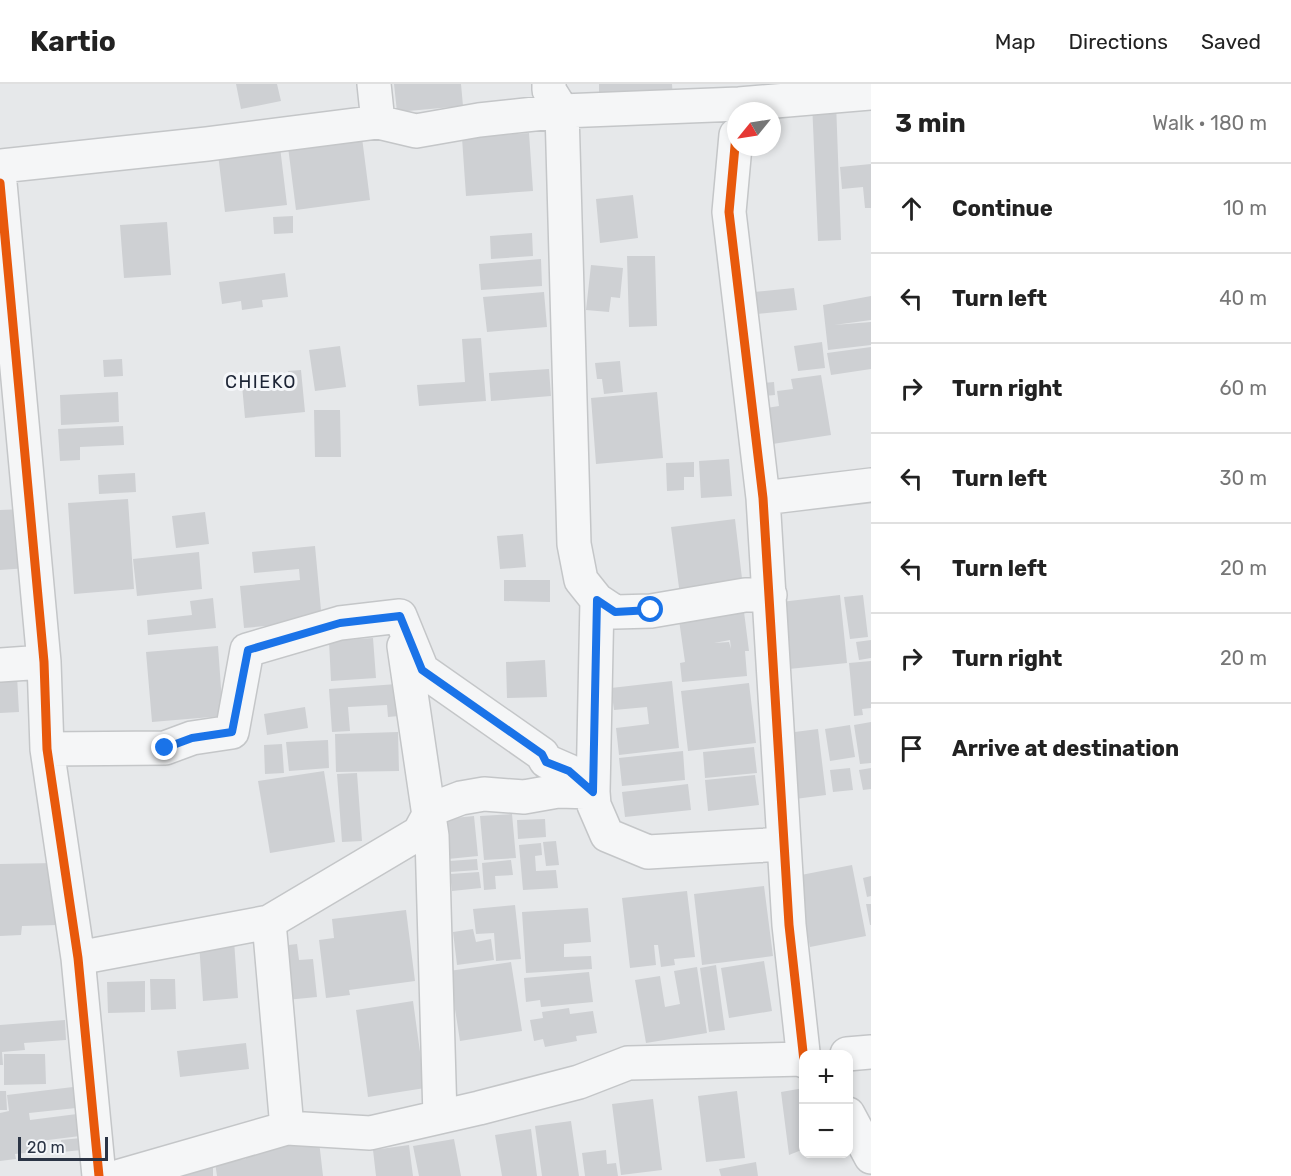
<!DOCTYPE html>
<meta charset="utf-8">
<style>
body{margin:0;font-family:Rubik,sans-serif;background:#f2f2f2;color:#222}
.controls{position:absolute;right:18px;bottom:18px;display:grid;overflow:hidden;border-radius:12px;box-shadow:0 3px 9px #0003}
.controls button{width:54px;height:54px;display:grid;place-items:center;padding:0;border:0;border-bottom:2px solid #e0e0e0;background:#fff;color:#222;font:30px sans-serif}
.compass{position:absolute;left:727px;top:18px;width:54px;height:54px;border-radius:50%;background:#fff;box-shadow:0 3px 9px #0003;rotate:240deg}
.scale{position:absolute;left:18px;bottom:15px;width:90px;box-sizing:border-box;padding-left:6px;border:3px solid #2b3445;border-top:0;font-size:16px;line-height:21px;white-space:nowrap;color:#2b3445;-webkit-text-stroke:4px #f4f6f9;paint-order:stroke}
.stop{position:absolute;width:18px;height:18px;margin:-14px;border:4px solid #1a73e8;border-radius:50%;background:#fff}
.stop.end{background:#1a73e8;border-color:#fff;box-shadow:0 2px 6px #0008}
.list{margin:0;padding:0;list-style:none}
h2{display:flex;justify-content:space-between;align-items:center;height:78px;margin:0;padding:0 24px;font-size:26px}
h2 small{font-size:20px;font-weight:400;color:#767676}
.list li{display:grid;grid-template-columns:39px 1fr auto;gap:18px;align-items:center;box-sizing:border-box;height:90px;padding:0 24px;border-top:2px solid #e0e0e0}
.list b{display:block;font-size:22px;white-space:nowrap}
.list em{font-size:20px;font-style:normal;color:#767676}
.icon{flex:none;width:33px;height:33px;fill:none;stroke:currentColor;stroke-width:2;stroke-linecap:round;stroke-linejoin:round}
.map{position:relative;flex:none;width:871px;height:1092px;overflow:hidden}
header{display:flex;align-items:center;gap:36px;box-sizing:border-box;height:84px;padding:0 30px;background:#fff;border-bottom:2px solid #e0e0e0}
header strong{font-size:28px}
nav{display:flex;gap:33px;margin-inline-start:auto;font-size:21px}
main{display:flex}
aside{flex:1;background:#fff}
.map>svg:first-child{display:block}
.building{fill:#ced0d3;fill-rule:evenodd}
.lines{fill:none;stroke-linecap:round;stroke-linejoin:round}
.minor-casing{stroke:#c4c6c8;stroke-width:36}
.minor{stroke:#f5f6f7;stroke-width:33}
.cycleway-casing{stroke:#f4f6f9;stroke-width:13}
.cycleway{stroke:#e8590c;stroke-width:9}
.route{stroke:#1a73e8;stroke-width:8}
.labels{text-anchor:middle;stroke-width:6;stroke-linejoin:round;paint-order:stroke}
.neighbourhood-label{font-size:18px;letter-spacing:1.5px;fill:#1d2536;stroke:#f4f6f9}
</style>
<header>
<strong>Kartio</strong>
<nav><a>Map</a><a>Directions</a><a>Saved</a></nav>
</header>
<main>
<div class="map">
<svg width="871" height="1092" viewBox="0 0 871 1092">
<rect width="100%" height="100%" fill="#e6e8ea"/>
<!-- building -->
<path class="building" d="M236 0H277L281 17 241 25Z
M394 0H461L463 22 397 28Z
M599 0H672L673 16 599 18Z
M812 18H836L841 156 818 157Z
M361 46 370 116 296 126 287 55Z
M529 49 533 107 466 112 462 54Z
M280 63 287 121 225 128 218 70Z
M871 80V124H865L863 103 842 105 840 83Z
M633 111 638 154 600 159 596 115Z
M293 132V149L274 150 273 133Z
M167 138 171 191 124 194 120 141Z
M532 149 533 172 491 175 490 152Z
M627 172H655L657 242 629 243Z
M541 175 542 202 481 206 479 180Z
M591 181 623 184 620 214 611 213 609 228 586 226Z
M285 189 288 213 262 216 263 223 242 226 241 217 222 220 219 198Z
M794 204 797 226 757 230 754 208Z
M544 208 547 243 487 248 483 213Z
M871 212V236L834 241 871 238V261L828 266 823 221Z
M481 254 486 317 419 322 417 301 465 298 462 255Z
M822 258 825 284 798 287 794 262Z
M340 262 346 303 315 307 309 266Z
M871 263V285L831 291 827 269Z
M122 275 123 292 104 293 103 276Z
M620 277 623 308 604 310 602 295H597L595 279Z
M549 285 551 312 491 317 489 289Z
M301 286 305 328 245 334 242 301 289 296 288 287Z
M821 291 831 351 766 361 760 325 779 322 777 307 793 305 791 295Z
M774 298 775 311 764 312 763 299Z
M118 308 119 338 61 341 60 311Z
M657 308 663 374 596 380 591 314Z
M314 326H340L341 373H315Z
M123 342 124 361 80 363V376L60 377 58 345Z
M729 375 732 412 701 414 699 377Z
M694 378V393H684V406L667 407 666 379Z
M135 389 136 408 99 410 98 391Z
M128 415 134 505 74 510 68 419Z
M24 425 28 484 0 486V426Z
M205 428 209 460 176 464 172 432Z
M735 435 743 503 680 511 671 443Z
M523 450 526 483 500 485 497 452Z
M315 462 322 537 244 544 240 502 300 496 299 485 254 489 252 468Z
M199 468 202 505 137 512 133 475Z
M504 496H550V518L504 517Z
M840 511 847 579 789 585 781 518Z
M863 511 868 553 850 555 844 513Z
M213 514 216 544 148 551 147 536 192 531 190 517Z
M743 520 749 567H745L747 592 682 598 680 579 685 578 679 536ZM730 556 731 565 729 558 714 559Z
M373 554 376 594 331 597 329 557Z
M871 556V574L859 576 856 558Z
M218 562 223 632 152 638 146 568Z
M0 574H16L19 628 0 629Z
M545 576 547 613 507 614 506 578Z
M871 577V624L862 625 863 631 854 632 849 579Z
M672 597 679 664 619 671 616 644 649 640 647 623 614 626 611 604Z
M749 599 756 659 688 667 681 607Z
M397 600 399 632 388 633 387 621 348 623 350 647 332 648 329 605Z
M305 623 308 644 267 651 264 630Z
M871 638V679L860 680 854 641Z
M850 641 855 673 830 677 825 645Z
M818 645 826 711 795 715 787 649Z
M398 648 399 687 336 688 335 650Z
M328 656 329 684 289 687 286 658Z
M282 660 284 689 265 690 264 661Z
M754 663 757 689 705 694 703 668Z
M683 667 685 696 622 702 619 674Z
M850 684 853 706 833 708 830 686Z
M871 684V705L863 706 859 686Z
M324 687 335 758 270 769 258 697Z
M357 689 362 757 342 758 337 690Z
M755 691 759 721 708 727 705 696Z
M688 700 691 726 625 733 622 708Z
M512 730 516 774 484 776 480 732Z
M474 732 478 772 448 775 444 735Z
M545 735 546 753 518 755 517 736Z
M556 757 559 781 546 782 543 758Z
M541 759 542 771 535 772 536 787 556 786 558 804 523 806 519 761Z
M477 775 478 786 450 788 449 777Z
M511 776 513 791 495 792 496 805 484 806 482 779Z
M55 779 57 841 22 842 21 851 0 852V780Z
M852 781 866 852 810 863 796 792Z
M479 788 481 804 452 807 450 790Z
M871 792V812L867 813 863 794Z
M764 802 773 872 702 881 694 810Z
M687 807 695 873 674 875 675 881 661 883 658 861H654L656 881 630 884 622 814Z
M866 820H871V841H870Z
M515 821 521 875 496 877 494 849 476 850 473 825Z
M588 824 591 858 564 860V873L591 872 592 885 526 889 522 828Z
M406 826 415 897 349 906 350 911 326 914 319 856 334 854 332 835Z
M473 845 476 858 491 855 494 876 457 881 453 848Z
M234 856 238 914 203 917 199 859Z
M297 860 299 876 313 875 317 913 286 916 280 862Z
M764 877 772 927 729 934 721 884Z
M511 878 522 947 460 957 449 887Z
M716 881 725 946 709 948 700 884Z
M697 883 707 949 646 959 635 896 660 892 665 923 680 920 674 887Z
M589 888 593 918 541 923 540 916 526 918 524 894Z
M150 895H175L176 925 151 926Z
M145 897V928L108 929 107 898Z
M413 917 425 1004 368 1013 356 926Z
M569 924 570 930 593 927 597 949 576 952 577 957 545 963 543 955 534 957 530 936 543 934 542 928Z
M65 936 66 956 24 959 25 966 2 968 3 981H0V941Z
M246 959 249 985 180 993 177 967Z
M4 970H45L46 1000 4 1001Z
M73 1003 76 1024 29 1029 30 1036 77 1030 80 1052 40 1057 42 1067 15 1070 16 1075 0 1077V1029L9 1027 7 1011Z
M804 1004V1065L789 1071 781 1008Z
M0 1007H6L7 1026H0Z
M737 1007 745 1074 706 1078 698 1012Z
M653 1015 662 1086 621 1091 612 1020Z
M571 1037 579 1092H542L535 1042Z
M531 1045 537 1092H502L495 1051Z
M81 1054 82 1066 62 1068 61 1056Z
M454 1055 461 1092H419L413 1062Z
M319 1057 323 1092H217L215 1078 246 1075 245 1065Z
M409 1061 413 1092H376L373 1066Z
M606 1066 607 1080 616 1079 618 1092H585L582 1069Z
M756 1078 758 1092H721L719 1085Z
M213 1082V1092H172Z"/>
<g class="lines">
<defs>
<path id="minor" d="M374 0 378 38
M549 0V6L562 27 574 460 581 496 597 516 615 528 651 527 745 511H770
M736 51 729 128 763 414 789 841 804 977
M0 82 207 60 378 38 416 47 479 36 562 27 739 20 871 9
M0 99 44 578 47 665 78 874 99 1092
M763 414 871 401
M404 562 432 752 440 1033
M0 581 44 578
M47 665 165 664 192 654 232 648 247 566 340 539 400 532 422 586 542 670 546 677 569 687 593 708 594 721 607 751 648 768 784 760
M269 838 287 1044
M78 874 269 838 419 749 432 725 461 714 484 710 524 713 558 707 593 708 597 516
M847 970 871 968
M848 1030 871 1073
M120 1092 287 1044 370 1049 479 1024 579 998 628 979 804 975"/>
</defs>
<!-- minor casing -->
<use href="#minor" class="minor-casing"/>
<!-- minor -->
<use href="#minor" class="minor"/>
<defs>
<path id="cycleway" d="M736 51 729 128 763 414 789 841 804 977
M0 99 44 578 47 665 78 874 99 1092"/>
</defs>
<!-- cycleway casing -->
<use href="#cycleway" class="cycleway-casing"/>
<!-- cycleway -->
<use href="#cycleway" class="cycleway"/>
</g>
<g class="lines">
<!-- route -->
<path class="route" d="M165 664 192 654 232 648 248 566 340 539 400 532 422 586 542 670 546 678 569 687 593 708 597 516 615 528 651 526"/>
</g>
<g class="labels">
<!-- neighbourhood labels -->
<g class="neighbourhood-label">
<text x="261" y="304">CHIEKO</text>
</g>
</g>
</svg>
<div class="controls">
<button>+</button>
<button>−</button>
</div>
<svg class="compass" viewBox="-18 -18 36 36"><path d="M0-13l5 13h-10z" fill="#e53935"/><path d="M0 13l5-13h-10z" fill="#767676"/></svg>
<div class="scale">20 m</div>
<div class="stop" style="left:651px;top:526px"></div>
<div class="stop end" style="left:165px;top:664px"></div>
</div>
<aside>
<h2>3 min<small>Walk · 180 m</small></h2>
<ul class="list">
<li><svg class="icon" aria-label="ahead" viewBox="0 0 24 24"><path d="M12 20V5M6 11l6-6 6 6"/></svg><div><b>Continue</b></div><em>10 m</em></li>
<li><svg class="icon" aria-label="left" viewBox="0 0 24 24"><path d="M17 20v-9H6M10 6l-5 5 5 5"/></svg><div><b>Turn left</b></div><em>40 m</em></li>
<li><svg class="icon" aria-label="right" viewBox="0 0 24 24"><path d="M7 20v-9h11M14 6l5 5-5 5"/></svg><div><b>Turn right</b></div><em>60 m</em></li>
<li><svg class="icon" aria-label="left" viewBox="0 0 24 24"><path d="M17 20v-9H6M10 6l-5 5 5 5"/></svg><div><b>Turn left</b></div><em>30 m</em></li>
<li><svg class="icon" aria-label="left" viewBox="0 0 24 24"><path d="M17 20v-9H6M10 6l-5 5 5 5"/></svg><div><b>Turn left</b></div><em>20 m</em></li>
<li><svg class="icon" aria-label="right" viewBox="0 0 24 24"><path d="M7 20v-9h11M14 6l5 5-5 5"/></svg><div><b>Turn right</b></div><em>20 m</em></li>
<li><svg class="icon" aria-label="arrive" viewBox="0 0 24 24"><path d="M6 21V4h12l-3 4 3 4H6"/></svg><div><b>Arrive at destination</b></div></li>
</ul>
</aside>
</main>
